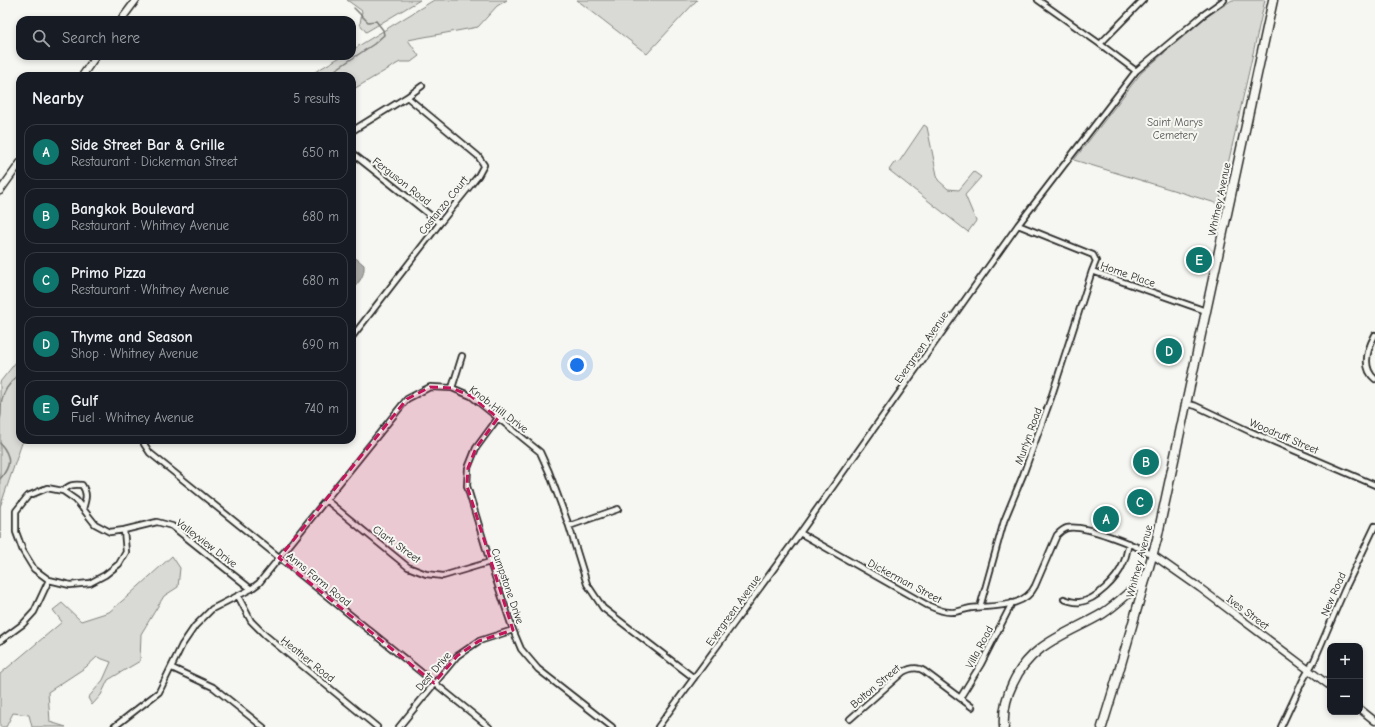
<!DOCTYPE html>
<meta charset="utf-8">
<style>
body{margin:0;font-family:"Comic Neue",sans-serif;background:#20242c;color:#f1f3f6}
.controls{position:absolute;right:12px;bottom:12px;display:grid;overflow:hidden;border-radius:8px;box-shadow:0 2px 6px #0003}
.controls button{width:36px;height:36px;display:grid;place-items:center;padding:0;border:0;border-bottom:1px solid #363941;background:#171b24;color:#f1f3f6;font:20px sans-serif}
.you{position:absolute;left:577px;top:365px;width:14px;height:14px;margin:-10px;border:3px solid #fff;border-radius:50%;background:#1a73e8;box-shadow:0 0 0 6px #1a73e833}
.badge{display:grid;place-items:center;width:26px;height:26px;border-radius:50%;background:#0f766e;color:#fff;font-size:13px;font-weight:700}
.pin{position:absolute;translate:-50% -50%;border:2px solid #fff;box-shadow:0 1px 4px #0006}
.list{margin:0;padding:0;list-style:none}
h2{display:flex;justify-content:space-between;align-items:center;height:52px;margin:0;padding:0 16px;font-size:17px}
h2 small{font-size:13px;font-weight:400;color:#9ea1a6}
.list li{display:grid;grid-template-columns:26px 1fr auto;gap:12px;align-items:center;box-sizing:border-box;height:56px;margin:0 8px 8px;padding:0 8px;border:1px solid #363941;border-radius:12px}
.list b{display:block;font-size:15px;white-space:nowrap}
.list p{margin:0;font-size:13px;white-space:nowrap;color:#9ea1a6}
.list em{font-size:13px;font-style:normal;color:#9ea1a6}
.icon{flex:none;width:22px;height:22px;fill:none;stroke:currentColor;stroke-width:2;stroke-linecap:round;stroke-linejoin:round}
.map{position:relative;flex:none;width:1375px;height:727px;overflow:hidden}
.search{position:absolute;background:#171b24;box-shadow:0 2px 6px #0003;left:16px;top:16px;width:340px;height:44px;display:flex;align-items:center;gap:10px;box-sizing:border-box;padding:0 14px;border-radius:12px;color:#9ea1a6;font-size:15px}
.panel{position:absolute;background:#171b24;box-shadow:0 2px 6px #0003;left:16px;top:72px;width:340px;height:372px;border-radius:12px}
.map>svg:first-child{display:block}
.green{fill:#d9d9d5;stroke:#828280}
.water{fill:#aeaeab;stroke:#7a7a78}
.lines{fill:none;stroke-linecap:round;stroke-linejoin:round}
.stream{stroke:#7a7a78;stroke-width:1.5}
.minor-casing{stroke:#2b2b2b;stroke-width:8}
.secondary-casing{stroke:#2b2b2b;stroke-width:9}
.trunk-casing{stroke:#2b2b2b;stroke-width:11}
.motorway-casing{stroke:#2b2b2b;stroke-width:11}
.minor{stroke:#f6f6f2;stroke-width:4.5}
.secondary{stroke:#f6f6f2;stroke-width:6}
.trunk{stroke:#f6f6f2;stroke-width:8}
.motorway{stroke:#f6f6f2;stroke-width:8}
.marked{fill:#c2185b;fill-opacity:0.2;stroke:#c2185b;stroke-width:3;stroke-dasharray:8 5;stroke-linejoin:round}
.labels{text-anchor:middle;stroke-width:4;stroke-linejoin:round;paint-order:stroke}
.park-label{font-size:11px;fill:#565656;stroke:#f6f6f2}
.street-label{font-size:11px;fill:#2b2b2b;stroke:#f6f6f2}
</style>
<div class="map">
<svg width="1375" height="727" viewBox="0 0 1375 727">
<rect width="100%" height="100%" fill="#f6f6f2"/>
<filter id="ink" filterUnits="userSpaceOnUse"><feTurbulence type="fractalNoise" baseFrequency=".025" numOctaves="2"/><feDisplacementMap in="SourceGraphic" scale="8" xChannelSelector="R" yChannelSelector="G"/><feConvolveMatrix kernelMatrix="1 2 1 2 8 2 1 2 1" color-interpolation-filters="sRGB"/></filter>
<g filter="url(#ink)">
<!-- green -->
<path class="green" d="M347 0H420L366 32 360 24 362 11Z
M434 0H507L497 6 478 27 408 40 419 56 411 62H400L352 90V76H308L342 56H352V50Z
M577 0H697L647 54Z
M1232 0H1265L1219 204 1074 160 1141 73 1205 18Z
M924 125 927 127 938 180 948 189 959 190 974 172 981 177 965 195 976 221 968 232 889 170 894 163 899 162Z
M20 357V440H26L22 443 0 507V539V382Z
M172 556 180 568 178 587 164 596 141 634 140 661 108 680 101 695 92 705 88 698 103 680 111 662 97 657 86 667 48 692 50 722 66 727H32L29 715 13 713 6 727H0V674L62 622 53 610 62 603 81 621 109 612 128 596Z"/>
<!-- water -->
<path class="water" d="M352 257 357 259 364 265C365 276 359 282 352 290Z"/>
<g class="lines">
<!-- stream -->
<path class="stream" d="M326 76 374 44 384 35 383 30 376 21 368 22 354 8
M0 419C2 413 0 406 2 400 4 388 13 381 20 372
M0 443C12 457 11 466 0 479"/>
<defs>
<path id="minor" d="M1038 0 1100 44 1136 71
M1100 44 1143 0
M352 131 407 97 422 86
M352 153 440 223
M1018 225 1093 255 1096 261 1092 271 1206 311
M1375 335C1368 348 1361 367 1375 379
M352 337 440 223 478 176 484 165 478 156 407 97
M452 388 462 356
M1185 403 1196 406 1249 431 1375 485
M498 418 476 448 468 468 467 486 490 562 513 630 521 649 538 669 612 727
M146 440 144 444 150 453 489 727
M63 491C69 485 73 484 82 485 88 494 86 499 83 509
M326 500 408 567 426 574 443 576 490 562
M569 526 618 509
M124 530 126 552 119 564 105 575 90 583 70 585 49 580 34 569 23 551 16 532V511L28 496 47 488 63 491 76 500 95 524 110 532 124 530 157 522 172 526 251 589
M800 533 927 605C934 608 942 612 950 612 957 613 964 609 971 608 993 605 1024 609 1035 586L1057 535C1060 532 1063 529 1067 528 1084 524 1137 546 1153 555
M238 596 251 621 265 635 377 727
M1064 599C1069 601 1074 603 1080 602 1096 600 1117 579 1123 564 1126 558 1127 550 1129 543
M980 607 1004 521 1023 475 1051 398 1092 271
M0 641 23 624 34 612 49 580
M172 668 213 687 263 727
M960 698 981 664 1012 603
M850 719 903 672C910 668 917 666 924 671L972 707
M114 727 159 692 182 645 195 626 212 609 251 589 259 583 407 399 430 387 452 388 471 396 540 452 549 472 569 526 587 584 603 608 694 678
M399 727 457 656 479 641 513 630
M658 727 800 533 1018 225 1136 71 1203 15 1224 0
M1281 727 1303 680 1314 661 1344 591 1375 526"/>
<path id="secondary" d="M121 20 136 0
M82 76 96 56
M0 191 20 163
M1153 555 1200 588 1330 686
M1360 709 1375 721"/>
<path id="trunk" d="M1102 727 1117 678 1157 539 1273 0"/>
<path id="motorway" d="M1004 727C1003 712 1006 697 1013 683 1031 643 1068 634 1102 614 1118 604 1130 590 1145 580"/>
</defs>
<!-- minor casing -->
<use href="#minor" class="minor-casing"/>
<!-- secondary casing -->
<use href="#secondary" class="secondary-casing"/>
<!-- trunk casing -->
<use href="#trunk" class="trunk-casing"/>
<!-- motorway casing -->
<use href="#motorway" class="motorway-casing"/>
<!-- minor -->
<use href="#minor" class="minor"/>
<!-- secondary -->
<use href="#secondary" class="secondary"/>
<!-- trunk -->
<use href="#trunk" class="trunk"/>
<!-- motorway -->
<use href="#motorway" class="motorway"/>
</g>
</g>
<!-- marked area -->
<path class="marked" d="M430 387 452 388 471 396 498 418 476 448 468 468 467 486 513 630 479 641 457 656 434 683 279 558 407 399Z"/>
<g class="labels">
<!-- park labels -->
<g class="park-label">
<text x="1175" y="126">Saint Marys<tspan x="1175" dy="13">Cemetery</tspan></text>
</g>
<!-- street labels -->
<g class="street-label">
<text transform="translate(402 181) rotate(38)" y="4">Ferguson Road</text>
<text transform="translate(1219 199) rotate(-78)" y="4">Whitney Avenue</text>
<text transform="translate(443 205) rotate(-51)" y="4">Costanzo Court</text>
<text transform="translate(1128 274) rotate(19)" y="4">Home Place</text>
<text transform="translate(921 347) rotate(-55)" y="4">Evergreen Avenue</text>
<text transform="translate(499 409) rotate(37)" y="4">Knob Hill Drive</text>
<text transform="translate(1028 436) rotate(-70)" y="4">Murlyn Road</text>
<text transform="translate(1284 436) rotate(23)" y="4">Woodruff Street</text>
<text transform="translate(207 543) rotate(37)" y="4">Valleyview Drive</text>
<text transform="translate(397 544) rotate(36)" y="4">Clark Street</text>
<text transform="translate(1139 561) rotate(-75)" y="4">Whitney Avenue</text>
<text transform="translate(319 579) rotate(39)" y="4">Anns Farm Road</text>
<text transform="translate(905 581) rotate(28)" y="4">Dickerman Street</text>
<text transform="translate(508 586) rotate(71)" y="4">Cumpstone Drive</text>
<text transform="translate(1333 594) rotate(-66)" y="4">New Road</text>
<text transform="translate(733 610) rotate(-54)" y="4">Evergreen Avenue</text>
<text transform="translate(1248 612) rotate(37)" y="4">Ives Street</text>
<text transform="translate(979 647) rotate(-62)" y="4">Villa Road</text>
<text transform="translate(308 659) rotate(39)" y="4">Heather Road</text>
<text transform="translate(433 671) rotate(-49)" y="4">Dest Drive</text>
<text transform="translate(875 686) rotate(-40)" y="4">Bolton Street</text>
</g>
</g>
</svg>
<div class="controls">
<button>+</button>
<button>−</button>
</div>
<div class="you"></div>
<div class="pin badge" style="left:1106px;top:519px">A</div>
<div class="pin badge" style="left:1146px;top:462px">B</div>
<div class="pin badge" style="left:1140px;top:502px">C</div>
<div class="pin badge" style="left:1169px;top:351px">D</div>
<div class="pin badge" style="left:1199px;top:260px">E</div>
<div class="search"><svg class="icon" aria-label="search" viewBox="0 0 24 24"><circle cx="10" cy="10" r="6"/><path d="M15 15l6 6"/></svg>Search here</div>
<section class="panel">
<h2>Nearby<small>5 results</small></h2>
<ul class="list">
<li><span class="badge">A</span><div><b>Side Street Bar &amp; Grille</b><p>Restaurant · Dickerman Street</p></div><em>650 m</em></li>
<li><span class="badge">B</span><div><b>Bangkok Boulevard</b><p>Restaurant · Whitney Avenue</p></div><em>680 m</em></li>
<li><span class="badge">C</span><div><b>Primo Pizza</b><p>Restaurant · Whitney Avenue</p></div><em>680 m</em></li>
<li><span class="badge">D</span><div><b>Thyme and Season</b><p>Shop · Whitney Avenue</p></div><em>690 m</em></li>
<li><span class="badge">E</span><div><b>Gulf</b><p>Fuel · Whitney Avenue</p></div><em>740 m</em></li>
</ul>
</section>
</div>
